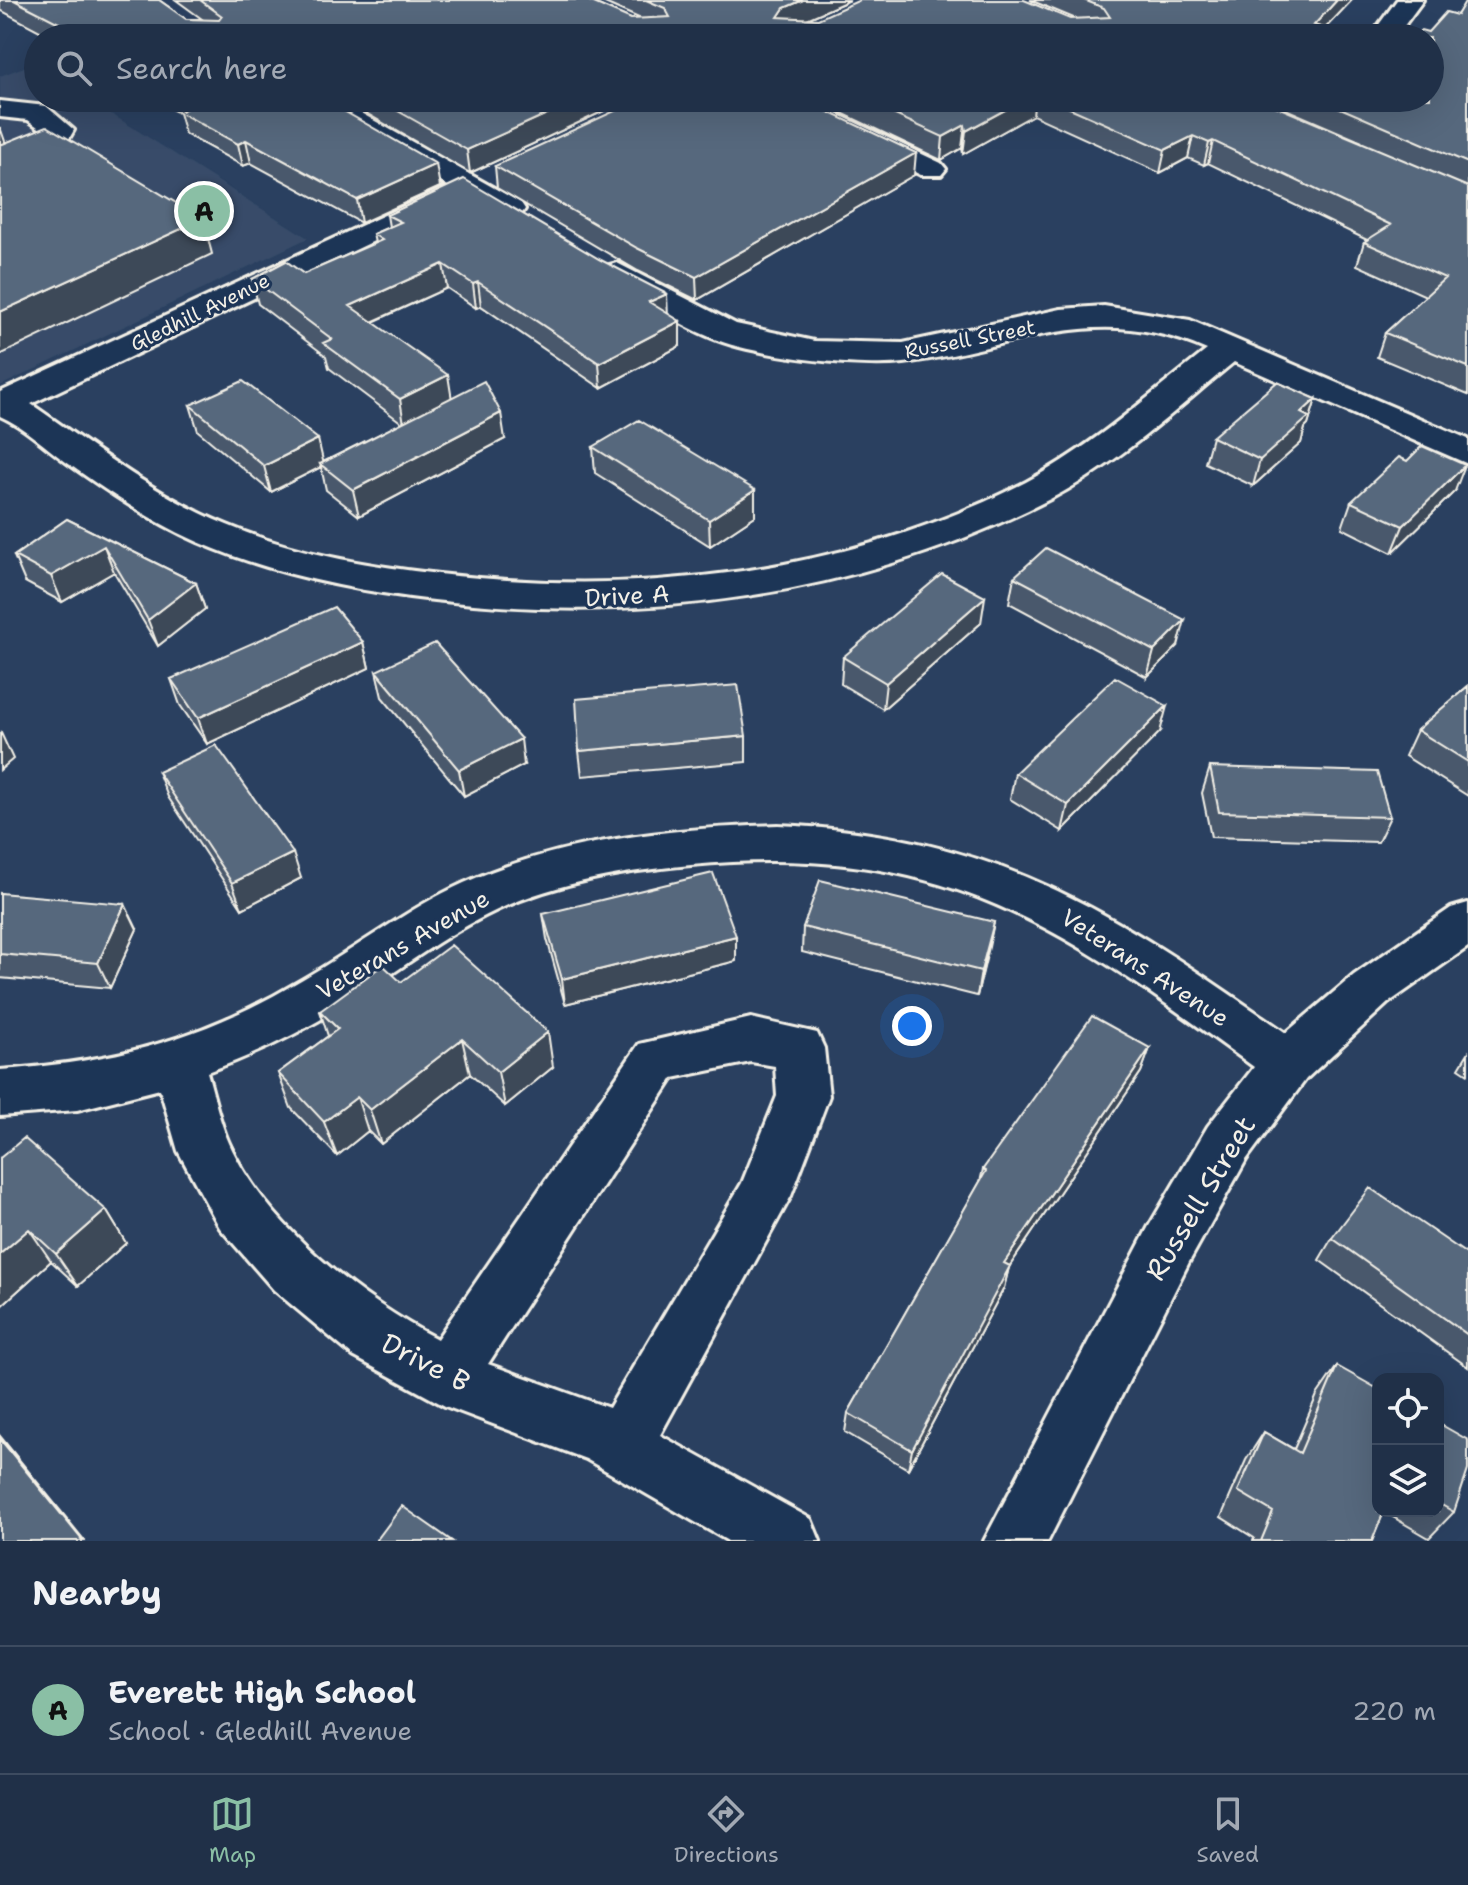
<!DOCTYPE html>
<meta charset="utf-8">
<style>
body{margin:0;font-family:"Shantell Sans",sans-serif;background:#28384f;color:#f1f3f6}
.controls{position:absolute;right:24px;bottom:24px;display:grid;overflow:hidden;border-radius:16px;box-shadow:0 8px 32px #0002}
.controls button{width:72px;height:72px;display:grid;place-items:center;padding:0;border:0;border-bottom:2px solid #3d4b60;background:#203048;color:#f1f3f6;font:40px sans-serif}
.you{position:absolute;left:912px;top:1026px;width:28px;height:28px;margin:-20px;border:6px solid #fff;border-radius:50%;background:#1a73e8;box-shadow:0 0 0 12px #1a73e833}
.badge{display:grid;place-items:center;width:52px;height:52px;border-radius:50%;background:#8abfa5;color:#111;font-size:26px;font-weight:700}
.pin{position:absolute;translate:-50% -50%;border:4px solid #fff;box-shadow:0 2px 8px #0006}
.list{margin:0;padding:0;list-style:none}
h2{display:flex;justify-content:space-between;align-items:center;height:104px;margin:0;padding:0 32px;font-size:34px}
h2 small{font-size:26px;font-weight:400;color:#a2a9b4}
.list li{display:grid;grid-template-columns:52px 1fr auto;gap:24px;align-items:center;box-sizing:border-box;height:128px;padding:0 32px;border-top:2px solid #3d4b60}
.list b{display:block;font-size:30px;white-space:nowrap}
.list p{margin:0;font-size:26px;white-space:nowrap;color:#a2a9b4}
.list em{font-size:26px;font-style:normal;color:#a2a9b4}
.icon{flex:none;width:44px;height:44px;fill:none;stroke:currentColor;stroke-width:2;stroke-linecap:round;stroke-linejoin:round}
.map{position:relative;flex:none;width:1468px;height:1541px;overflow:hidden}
.search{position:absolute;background:#203048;box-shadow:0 8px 32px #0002;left:24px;right:24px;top:24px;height:88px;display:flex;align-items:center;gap:20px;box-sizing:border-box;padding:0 28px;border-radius:44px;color:#a2a9b4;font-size:30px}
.sheet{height:232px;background:#203048}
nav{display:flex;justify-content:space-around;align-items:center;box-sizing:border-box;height:112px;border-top:2px solid #3d4b60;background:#203048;font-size:22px;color:#a2a9b4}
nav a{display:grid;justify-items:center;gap:4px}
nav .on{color:#8abfa5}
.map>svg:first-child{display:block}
.built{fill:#374c69}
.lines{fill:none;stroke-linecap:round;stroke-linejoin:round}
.minor-casing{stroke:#f4f1e8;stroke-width:6}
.minor{fill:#1d3557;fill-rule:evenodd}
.wall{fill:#4a596c;stroke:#f4f1e8;stroke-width:2}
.shaded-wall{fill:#3c4858;stroke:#f4f1e8;stroke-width:2}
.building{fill:#56677d;stroke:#f4f1e8;stroke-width:2}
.labels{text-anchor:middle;stroke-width:6;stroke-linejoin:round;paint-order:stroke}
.far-street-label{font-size:20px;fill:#f4f1e8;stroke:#1d3557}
.street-label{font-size:24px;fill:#f4f1e8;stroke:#1d3557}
.near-street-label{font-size:28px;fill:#f4f1e8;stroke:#1d3557}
</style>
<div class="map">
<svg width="1468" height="1541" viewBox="0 0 1468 1541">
<rect width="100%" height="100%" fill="#2a4060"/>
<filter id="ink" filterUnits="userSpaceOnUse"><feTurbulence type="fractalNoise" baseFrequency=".0125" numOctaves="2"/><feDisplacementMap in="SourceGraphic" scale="16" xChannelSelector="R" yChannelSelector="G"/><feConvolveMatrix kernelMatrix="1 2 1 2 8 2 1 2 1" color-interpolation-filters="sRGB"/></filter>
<g filter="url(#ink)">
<!-- built -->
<path class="built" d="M32 64 38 68V98H86L308 238 0 386V76Z"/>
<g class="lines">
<defs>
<path id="minor" d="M1397 0H1423L1395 38H1369Z
M300 98H334L521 203 525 209 521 215H499L304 104Z
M767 98H803L941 163 946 169 941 175H921L771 104Z
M0 101 46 106 74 130 59 156 0 182V162L38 144 45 132 28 120 0 117Z
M443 188 454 191 458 197 454 203 31 404C94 447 155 496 227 525 294 553 366 566 439 574 638 597 845 575 1026 482 1092 447 1148 396 1207 350 1093 299 1014 350 904 363 858 368 754 356 712 338 675 323 641 299 606 280L601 273 606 266 617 263 736 324 814 341 903 343 1061 309 1104 306 1190 320 1468 439V464L1234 362C1175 410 1118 464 1050 499 860 597 644 625 434 600 354 591 272 574 198 542 151 521 108 492 66 462 45 447 23 426 0 416V392Z
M778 825C998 835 1111 911 1286 1033L1354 975 1451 908 1468 903V947L1388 1003 1306 1079 1246 1160 1189 1262 1048 1541H984L1149 1226 1208 1126 1254 1067C1061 926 943 841 691 865 625 871 557 882 497 910 442 936 394 974 343 1006 300 1033 254 1055 207 1072 214 1095 219 1121 229 1143 265 1224 360 1299 437 1339L639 1044 751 1018 817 1033 824 1048 829 1096 791 1196 660 1435 811 1519 820 1541H728L586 1459 445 1406 353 1356 274 1290 220 1228 178 1151 160 1089 77 1110 0 1116V1070C116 1062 203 1039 303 979 357 948 407 909 464 883 562 839 672 828 778 825ZM751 1062 775 1066 777 1096 742 1183 609 1408 488 1364 673 1078Z"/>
</defs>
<!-- minor casing -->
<use href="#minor" class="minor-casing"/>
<!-- minor -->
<use href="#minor" class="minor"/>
</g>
<!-- wall -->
<path class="wall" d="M0 0H159L186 19H202L176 0H587L631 19H641L598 0H850L807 19H1076L1030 0H1352L1325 28 1359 38H53L0 10Z
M1468 0V395L1377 357 1385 333 1426 296 1357 265 1364 242 1367 240 1208 163 1204 165 1188 158 1160 173 1033 115 963 154 962 148 941 160 810 98H1256L1362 142 1260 98H1430L1428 32 1457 15Z
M150 98H321L440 187 361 223 251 163 243 166 185 134 179 113Z
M340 98H632L470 173Z
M495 166 914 175 697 300 638 271 497 188Z
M387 215 668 314 680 346 601 388 481 306 476 308 447 288 373 322 451 398 505 439 359 516 326 490 321 467 271 492 198 431 190 405 323 462 402 423 329 368 326 356 258 304 252 279 304 274 375 243 373 234 389 227Z
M1316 399 1308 425 1305 428 1301 443 1253 486 1205 463 1212 437Z
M593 447 755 490V516L710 546 595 473Z
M1455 491 1392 553 1342 528 1351 502Z
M67 519 196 583 205 609 158 646 114 572 62 602 25 582 14 556Z
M1014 577 1178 646 1147 677 1009 603Z
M981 623 883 709 841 684 843 657Z
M363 642 369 668 207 744 180 705 171 679Z
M376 671 524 765 464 796 382 697Z
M1468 686V796L1405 756 1417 730Z
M1160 732 1062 831 1010 799 1015 773Z
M746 736V762L582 776 579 751Z
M1210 767 1390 817 1378 842 1211 837 1202 793Z
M158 772 301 878 242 909 168 797Z
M0 893 137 929 110 988 0 978Z
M543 914 736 961 565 1004 547 939Z
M994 922 977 996 802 952 803 927Z
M401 982 553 1067 505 1106 470 1074 381 1144 368 1131 337 1156 291 1108 278 1073 328 1036 320 1011Z
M1150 1048 1141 1072 1009 1267 1004 1288 908 1469 845 1432 848 1413 980 1182 983 1169Z
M1468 1053V1074L1459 1068Z
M0 1158 106 1210 126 1243 78 1286 51 1261 0 1307Z
M1332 1238 1468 1255V1367L1319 1260Z
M1337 1366 1378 1511H1438V1423L1454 1512 1429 1538 1384 1512 1372 1541H1253L1254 1538 1221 1517 1246 1460 1264 1432 1294 1449 1317 1395Z"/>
<!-- shaded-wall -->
<path class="shaded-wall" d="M803 0H850L784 29 778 17 784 8Z
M1337 0H1352L1316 38 1314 25Z
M582 98H632L470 173 467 150Z
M1027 98H1035L1033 115 963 154 966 131Z
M965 125 962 148 941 160 943 137Z
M0 127 9 153 0 160Z
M1193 136 1188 158 1160 173 1165 150Z
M246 140 251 163 243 166 238 144Z
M1213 141 1208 163 1204 165 1209 143Z
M916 153 914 175 697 300 696 277Z
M436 164 440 187 361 223 357 200Z
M203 219 212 254 0 355V312Z
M443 264 447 288 354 330 350 306Z
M478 282 481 306 476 308 473 284Z
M667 294 668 318 649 302Z
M680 321V346L601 388 599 363Z
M448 375 452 400 404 424 400 399Z
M1316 399 1308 425 1305 428 1301 443 1253 486 1260 460 1301 413Z
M501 413 505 439 359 516 353 490Z
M318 439 324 465 320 464 321 467 271 492 264 466Z
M1465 465 1455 491 1392 553 1403 526Z
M755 490V516L710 546 709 520Z
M104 546 114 572 62 602 51 576Z
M196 583 205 609 158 646 148 620Z
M985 597 981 623 883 709 886 683Z
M1185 620 1178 646 1147 677 1154 651Z
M363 642 369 668 207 744 198 718Z
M1167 706 1160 732 1062 831 1068 805Z
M1 733 13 759 0 770V734Z
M521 739 524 765 464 796 459 770Z
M293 853 301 878 242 909 232 883Z
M125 904 137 929 110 988 98 963Z
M994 922 989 947 977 996 981 971Z
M736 936V961L565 1004 562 979Z
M548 1032 553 1067 505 1106 498 1072Z
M462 1039 470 1074 381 1144 370 1110Z
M1150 1048 1141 1072 1009 1267 1004 1288 908 1469 912 1450 1004 1263Z
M357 1097 368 1131 337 1156 324 1122Z
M106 1210 126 1243 78 1286 56 1254Z
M29 1229 51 1261 0 1307V1254Z
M0 1436 85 1541H83L0 1439Z"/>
<!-- building -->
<path class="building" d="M14 0H159L186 19 219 20 222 16 200 0H587L631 19 670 17 665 8 646 0H803L784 8 778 17 818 19 860 0H1024L1070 19 1110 17 1104 8 1084 0H1337L1314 25 1359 38H88Z
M1466 0H1468V163L1317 98H1430V38H1412L1421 30 1428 32 1446 12 1457 15Z
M186 98H321L436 164 357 200 246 140 238 144 179 112 187 108 176 103Z
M375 98H582L467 150Z
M643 98H799L916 153 696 277 637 248 495 166Z
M858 98H1027L966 131 965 125 943 137Z
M1047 98H1256L1468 187V367L1385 333 1445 278 1364 242 1391 225 1213 141 1209 143 1193 136 1165 150Z
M47 126 203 219 0 312V145Z
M464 179 599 259 667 294 649 302 680 321 599 363 478 282 473 284 443 264 350 306 448 375 400 399 323 343 332 339 252 279 286 261 304 274 382 240 373 234 401 222 387 215Z
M243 381 318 439 264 466 190 405Z
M484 381 501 413 353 490 320 464Z
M1277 382 1316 399 1301 413 1309 417 1260 460 1212 437Z
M639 420 755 490 709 520 593 447Z
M1422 446 1465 465 1403 526 1351 502 1399 457 1407 461Z
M67 519 196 583 148 620 104 546 51 576 14 556Z
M1046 548 1185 620 1154 651 1014 577Z
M942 574 985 597 886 683 843 657Z
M334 607 363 642 198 718 171 679Z
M435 643 521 739 459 770 376 671Z
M1115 677 1167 706 1068 805 1015 773Z
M738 685 746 736 579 751 576 699Z
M1468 686V762L1417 730Z
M216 745 293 853 232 883 158 772Z
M1210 767 1377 772 1390 817 1219 812Z
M713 873 736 936 562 979 543 914Z
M820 880 994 922 981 971 803 927Z
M0 893 125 904 98 963 0 954Z
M451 945 548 1032 498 1072 462 1039 370 1110 357 1097 324 1122 278 1073 338 1029 320 1011 383 965 401 982Z
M1092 1016 1150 1048 1004 1263 1010 1266 912 1450 848 1413 986 1171 983 1169Z
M24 1138 106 1210 56 1254 29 1229 0 1254V1158Z
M1370 1188 1468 1255V1335L1332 1238Z
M1337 1366 1378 1389V1511H1384L1372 1541H1261L1273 1512 1238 1491 1264 1432 1300 1453Z
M1438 1423 1468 1440V1470L1454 1512 1438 1503Z
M0 1439 83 1541H0Z
M402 1506 452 1541H376Z"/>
</g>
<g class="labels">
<!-- far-street labels -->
<g class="far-street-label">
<text transform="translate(200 312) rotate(-26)" y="7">Gledhill Avenue</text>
<text transform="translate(970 339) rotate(-11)" y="7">Russell Street</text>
</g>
<!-- street labels -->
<g class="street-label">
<text transform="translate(627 596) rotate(-3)" y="8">Drive A</text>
<text transform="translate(403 945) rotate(-30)" y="8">Veterans Avenue</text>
<text transform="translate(1145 968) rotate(33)" y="8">Veterans Avenue</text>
</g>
<!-- near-street labels -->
<g class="near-street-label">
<text transform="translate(1200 1198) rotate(-59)" y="10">Russell Street</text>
<text transform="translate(426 1362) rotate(27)" y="10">Drive B</text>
</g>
</g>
</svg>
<div class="controls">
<button><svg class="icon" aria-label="locate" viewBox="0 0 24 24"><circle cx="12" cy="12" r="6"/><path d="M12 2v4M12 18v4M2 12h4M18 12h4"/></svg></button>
<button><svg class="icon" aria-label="layers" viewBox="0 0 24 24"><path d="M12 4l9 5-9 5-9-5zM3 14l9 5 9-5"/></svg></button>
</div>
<div class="you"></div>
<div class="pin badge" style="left:204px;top:211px">A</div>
<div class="search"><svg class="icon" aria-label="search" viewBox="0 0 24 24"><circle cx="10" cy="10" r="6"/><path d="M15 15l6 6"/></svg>Search here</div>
</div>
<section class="sheet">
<h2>Nearby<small></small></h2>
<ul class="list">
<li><span class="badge">A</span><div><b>Everett High School</b><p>School · Gledhill Avenue</p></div><em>220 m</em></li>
</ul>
</section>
<nav>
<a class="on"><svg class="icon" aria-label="map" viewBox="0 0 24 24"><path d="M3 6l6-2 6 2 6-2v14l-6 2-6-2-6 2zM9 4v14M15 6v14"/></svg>Map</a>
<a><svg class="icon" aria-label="directions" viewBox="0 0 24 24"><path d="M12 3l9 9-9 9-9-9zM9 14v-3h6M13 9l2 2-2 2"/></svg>Directions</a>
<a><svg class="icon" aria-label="saved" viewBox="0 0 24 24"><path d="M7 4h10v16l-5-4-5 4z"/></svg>Saved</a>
</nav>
